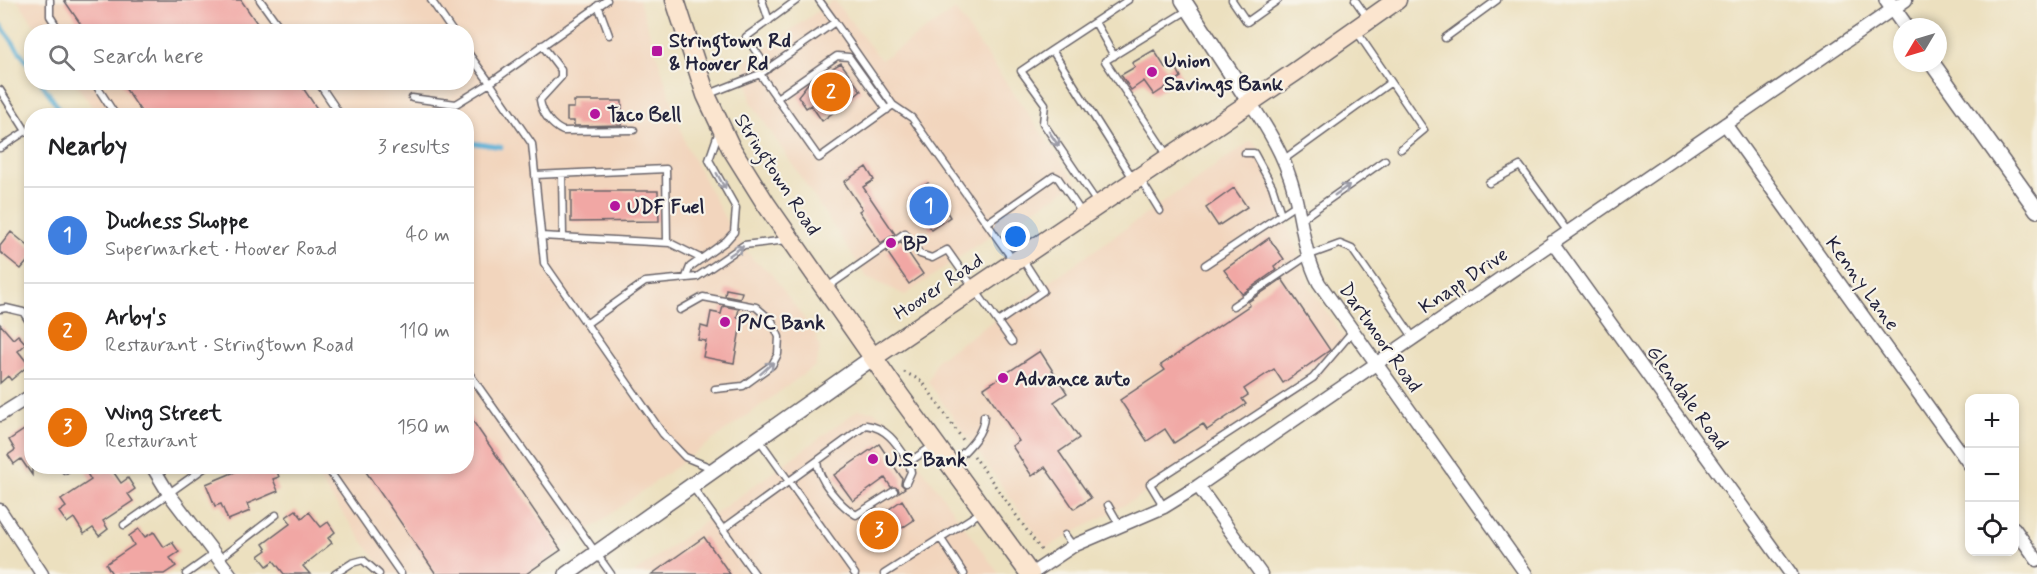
<!DOCTYPE html>
<meta charset="utf-8">
<style>
body{margin:0;font-family:Mynerve,sans-serif;background:#f6f6f6;color:#202124}
.controls{position:absolute;right:18px;bottom:18px;display:grid;overflow:hidden;border-radius:12px;box-shadow:0 3px 9px #0003}
.controls button{width:54px;height:54px;display:grid;place-items:center;padding:0;border:0;border-bottom:2px solid #e0e0e0;background:#fff;color:#202124;font:30px sans-serif}
.compass{position:absolute;left:1893px;top:18px;width:54px;height:54px;border-radius:50%;background:#fff;box-shadow:0 3px 9px #0003;rotate:232deg}
.you{position:absolute;left:1016px;top:237px;width:21px;height:21px;margin:-15px;border:4px solid #fff;border-radius:50%;background:#1a73e8;box-shadow:0 0 0 9px #1a73e833}
.badge{display:grid;place-items:center;width:39px;height:39px;border-radius:50%;background:#b5179e;color:#fff;font-size:20px;font-weight:700}
.pin{position:absolute;translate:-50% -50%;border:3px solid #fff;box-shadow:0 2px 6px #0006}
.list{margin:0;padding:0;list-style:none}
h2{display:flex;justify-content:space-between;align-items:center;height:78px;margin:0;padding:0 24px;font-size:26px}
h2 small{font-size:20px;font-weight:400;color:#757577}
.list li{display:grid;grid-template-columns:39px 1fr auto;gap:18px;align-items:center;box-sizing:border-box;height:96px;padding:0 24px;border-top:2px solid #e0e0e0}
.list b{display:block;font-size:22px;white-space:nowrap}
.list p{margin:0;font-size:20px;white-space:nowrap;color:#757577}
.list em{font-size:20px;font-style:normal;color:#757577}
.icon{flex:none;width:33px;height:33px;fill:none;stroke:currentColor;stroke-width:2;stroke-linecap:round;stroke-linejoin:round}
.map{position:relative;flex:none;width:2037px;height:574px;overflow:hidden}
.search{position:absolute;background:#fff;box-shadow:0 3px 9px #0003;left:24px;top:24px;width:450px;height:66px;display:flex;align-items:center;gap:15px;box-sizing:border-box;padding:0 21px;border-radius:24px;color:#757577;font-size:22px}
.panel{position:absolute;background:#fff;box-shadow:0 3px 9px #0003;left:24px;top:108px;width:450px;height:366px;border-radius:24px}
.map>svg:first-child{display:block}
.built{fill:#f2d5bd}
.lines{fill:none;stroke-linecap:round;stroke-linejoin:round}
.stream{stroke:#5aafd6;stroke-width:4.5}
.building{fill:#f1a7a4}
.service-casing{stroke:#696469;stroke-width:9}
.minor-casing{stroke:#696469;stroke-width:15}
.tertiary-casing{stroke:#696469;stroke-width:18}
.secondary-casing{stroke:#696469;stroke-width:21}
.path{stroke:#696469;stroke-width:3;stroke-dasharray:1.5 4.5;stroke-linecap:butt}
.service{stroke:#fff;stroke-width:6}
.minor{stroke:#fff;stroke-width:12}
.tertiary{stroke:#fff;stroke-width:15}
.secondary{stroke:#fbe5cf;stroke-width:18}
.oneway{stroke:#9c9ca7}
.poi-dot{fill:#b5179e;stroke:#f7f3e8;stroke-width:2}
.labels{text-anchor:middle;stroke-width:4.5;stroke-linejoin:round;paint-order:stroke}
.poi-label{font-size:20px;font-weight:bold;fill:#22223b;stroke:#f7f3e8;text-anchor:start}
.street-label{font-size:20px;fill:#22223b;stroke:#f7f3e8}
</style>
<div class="map">
<svg width="2037" height="574" viewBox="0 0 2037 574">
<rect width="100%" height="100%" fill="#f7f3e8"/>
<filter id="ink" filterUnits="userSpaceOnUse"><feTurbulence type="fractalNoise" baseFrequency=".0167" numOctaves="2"/><feDisplacementMap in="SourceGraphic" scale="12" xChannelSelector="R" yChannelSelector="G"/><feConvolveMatrix kernelMatrix="1 2 1 2 8 2 1 2 1" color-interpolation-filters="sRGB"/></filter>
<filter id="wash" filterUnits="userSpaceOnUse"><feTurbulence type="fractalNoise" baseFrequency=".008" numOctaves="4" result="noise"/><feDisplacementMap in="SourceGraphic" scale="24" xChannelSelector="R" yChannelSelector="G"/><feGaussianBlur stdDeviation="1.35" result="paint"/><feColorMatrix in="noise" values="0 0 0 0 0 0 0 0 0 0 0 0 0 0 0 0 0 1.4 0 .05"/><feComposite in="paint" operator="in"/></filter>
<g filter="url(#wash)">
<rect width="100%" height="100%" fill="#ece0bf"/>
<!-- built -->
<path class="built" d="M17 0H639L686 145 728 224 753 260 770 272 816 335 820 350 815 366 528 574H386L310 467 466 466V116L98 115 75 83 466 82V32L39 31Z
M834 0 881 60 955 10 1077 183 977 245 905 295 867 277 751 102 745 62Z
M1251 141 1260 150 1311 289 1348 343 1315 382 1164 483 1046 548 928 382 937 360Z
M858 410 873 411 887 420 999 574H633Z"/>
<g class="lines">
<!-- stream -->
<path class="stream" d="M0 24 32 69
M41 82 64 116
M466 142 501 147"/>
</g>
<g id="blocks">
<!-- building -->
<path class="building" d="M64 0H241L263 32H86Z
M1154 50 1166 69 1174 63 1181 77 1154 95 1144 81 1131 90 1121 75 1135 67 1132 63Z
M841 63 861 91 822 121 811 105 806 108 798 96 809 82Z
M121 82H299L322 116H144Z
M574 101H622V125L574 126V121H567V108H574Z
M866 167 874 180 863 187 895 234 881 243 859 211 862 209 844 182Z
M928 183 950 217 931 230 908 196Z
M1234 188 1247 207 1218 226 1206 208Z
M571 191H658L659 221 571 222Z
M11 232 32 249V256L21 269 0 252V246Z
M1269 238 1284 259 1274 266 1276 270 1242 294 1224 270Z
M901 242 923 274 909 284 887 252Z
M1282 279 1330 350 1283 383 1274 369 1244 389 1248 395 1242 399 1246 404 1207 430 1203 424 1174 443 1165 429 1147 441 1120 400 1165 370 1161 365 1250 305 1248 302Z
M726 289 742 292 740 299 725 296Z
M723 306 739 309 737 317 742 318 734 363 703 357 706 341 698 340 701 326 708 328 711 312 721 314Z
M0 324 13 339 18 335 26 344 18 351 29 365 11 380 8 376 0 383Z
M1040 351 1067 393 1054 402 1079 438 1059 452 1091 498 1074 509 1045 467 1032 476 1012 446 1019 441 984 388Z
M466 411 561 550 526 574H436L362 466H466Z
M27 428 32 435V475L21 459 14 464 8 455 15 450 9 440Z
M879 444 902 478 901 484 905 488 899 492 898 488 891 487 885 478 853 501 834 475Z
M94 466H98L102 473 110 467 121 483 128 478 135 489 128 494 133 501 103 521 108 529 99 536 93 528 84 534 74 518 67 523 59 512 66 507 61 500 91 480 86 472Z
M236 466H262L263 470 275 466 279 477 273 479 278 491 247 504 250 511 228 520 221 504 215 506 206 484 237 471Z
M902 500 914 520 878 544 865 526Z
M296 510 302 518 309 512 321 527 328 522 335 532 328 538 332 543 303 566 310 574H284L274 561 267 566 259 556 267 550 263 544 291 523 286 517Z
M139 529 145 537 154 532 164 547 172 542 179 552 170 558 176 566 164 574H112L106 564 134 545 129 536Z
M704 537 730 574H652Z"/>
</g>
</g>
<g filter="url(#ink)">
<use href="#blocks" fill-opacity="0" stroke="#696469" stroke-width="1.5"/>
<g class="lines">
<defs>
<path id="service" d="M50 0V16L60 32
M260 0 283 32
M431 0 453 32
M607 0 490 83 532 144 544 263 663 434 685 457 714 469
M762 0 769 21
M1232 0 1247 22 1278 0
M1355 0 1367 17
M598 5 609 35
M1095 22 1114 56
M1357 32 1424 130 1401 149
M1445 38 1497 0
M542 45 561 70V77L540 100C542 114 552 126 563 131L634 130
M1052 50 1128 0
M768 69 746 37 797 0
M760 74 819 158 893 105 835 22
M94 82 116 116
M318 82 341 116
M0 90 26 131 0 148
M709 94 760 74 835 22 819 0
M412 98 456 104 490 83 466 50
M777 98 837 56 849 57 887 110
M893 105 912 118 1013 260
M1245 153H1254L1272 186 1281 214
M1168 156 1105 61 1188 10
M1283 160 1391 82
M562 174 563 237
M535 175 666 169 667 242
M1141 180 1160 211
M1489 183 1520 166 1568 232
M1098 204 1043 123 1045 104 1021 71 1052 50 1134 180
M1300 220 1385 160
M987 223 1054 176 1058 178 1082 213
M541 236 670 243 702 259
M1205 265 1297 204
M686 277 690 267 726 241 734 232 736 208 709 160 719 131
M826 288 905 233 920 254 932 258 947 250 1012 342
M1233 306 1307 256 1340 244 1352 249 1413 337
M0 309 6 308 23 312 32 326
M680 310 703 297 756 307 772 321 779 337 778 354 772 365 743 386 715 389
M998 322 1043 291 1023 260
M586 324 645 282 697 277 744 245 787 240
M466 369 611 574
M758 438 855 574
M953 463C965 451 984 435 984 416
M326 466 401 574
M65 470 71 466
M906 483 911 472 909 462
M692 486 755 574
M894 491 856 515C840 505 818 481 817 461L866 425C888 428 897 444 909 462L934 445
M1108 505 1120 526
M1164 507 1150 484 1313 378 1352 332
M124 525 207 466
M723 529 817 461
M1065 535 1073 546
M941 539 964 574
M219 559 276 515
M186 574 214 554
M335 574 352 563 363 560 379 574
M884 574 981 512"/>
<path id="minor" d="M1249 101C1265 124 1280 148 1289 175 1302 210 1301 248 1319 283L1526 574
M1725 124 1970 465
M1552 242 1791 574
M0 415 32 395
M152 466 169 494 230 574
M1198 486 1261 574
M0 510 42 574
M2014 528 2037 560
M1031 574 1073 546 1164 507 1198 486 1906 0"/>
<path id="tertiary" d="M1183 0 1249 101
M1887 0 1906 27
M1932 63 2037 210
M567 574 875 356"/>
<path id="secondary" d="M675 0 706 95 731 148 766 204 900 396 1030 574
M875 356 1295 72 1397 0"/>
</defs>
<!-- service casing -->
<use href="#service" class="service-casing"/>
<!-- minor casing -->
<use href="#minor" class="minor-casing"/>
<!-- tertiary casing -->
<use href="#tertiary" class="tertiary-casing"/>
<!-- secondary casing -->
<use href="#secondary" class="secondary-casing"/>
<!-- path -->
<path class="path" d="M904 372 922 381 963 440
M974 456 1043 553"/>
<!-- service -->
<use href="#service" class="service"/>
<!-- minor -->
<use href="#minor" class="minor"/>
<!-- tertiary -->
<use href="#tertiary" class="tertiary"/>
<!-- secondary -->
<use href="#secondary" class="secondary"/>
</g>
<!-- one-way arrows -->
<defs><path id="oneway-shaft" d="M-6 0H5M1.5-3L5.5 0L1.5 3" fill="none" stroke-width="1.6" stroke-linecap="round" stroke-linejoin="round" transform="scale(1.5)"/></defs>
<g class="oneway">
<use href="#oneway-shaft" transform="translate(1054 139) rotate(56)"/>
<use href="#oneway-shaft" transform="translate(721 181) rotate(61)"/>
<use href="#oneway-shaft" transform="translate(1342 190) rotate(-35)"/>
<use href="#oneway-shaft" transform="translate(736 251) rotate(-34)"/>
<use href="#oneway-shaft" transform="translate(767 368) rotate(-42)"/>
</g>
</g>
<!-- markers -->
<g class="poi-dot">
<rect x="651" y="45" width="12" height="12" rx="3"/>
<circle cx="1152" cy="72" r="6"/>
<circle cx="595" cy="114" r="6"/>
<circle cx="615" cy="206" r="6"/>
<circle cx="891" cy="243" r="6"/>
<circle cx="725" cy="322" r="6"/>
<circle cx="1003" cy="378" r="6"/>
<circle cx="873" cy="459" r="6"/>
</g>
<g class="labels">
<!-- poi labels -->
<g class="poi-label">
<text x="669" y="47">Stringtown Rd<tspan x="669" dy="23">&amp; Hoover Rd</tspan></text>
<text x="1164" y="67">Union<tspan x="1164" dy="23">Savings Bank</tspan></text>
<text x="607" y="121">Taco Bell</text>
<text x="627" y="213">UDF Fuel</text>
<text x="903" y="250">BP</text>
<text x="737" y="329">PNC Bank</text>
<text x="1015" y="385">Advance auto</text>
<text x="885" y="466">U.S. Bank</text>
</g>
<!-- street labels -->
<g class="street-label">
<text transform="translate(778 174) rotate(57)" y="7">Stringtown Road</text>
<text transform="translate(1463 280) rotate(-34)" y="7">Knapp Drive</text>
<text transform="translate(1863 283) rotate(54)" y="7">Kenny Lane</text>
<text transform="translate(938 286) rotate(-34)" y="7">Hoover Road</text>
<text transform="translate(1381 337) rotate(55)" y="7">Dartmoor Road</text>
<text transform="translate(1688 397) rotate(54)" y="7">Glendale Road</text>
</g>
</g>
</svg>
<div class="controls">
<button>+</button>
<button>−</button>
<button><svg class="icon" aria-label="locate" viewBox="0 0 24 24"><circle cx="12" cy="12" r="6"/><path d="M12 2v4M12 18v4M2 12h4M18 12h4"/></svg></button>
</div>
<svg class="compass" viewBox="-18 -18 36 36"><path d="M0-13l5 13h-10z" fill="#e53935"/><path d="M0 13l5-13h-10z" fill="#757577"/></svg>
<div class="you"></div>
<div class="pin badge" style="left:929px;top:206px;background:#3f7fe0">1</div>
<div class="pin badge" style="left:831px;top:92px;background:#e8710a">2</div>
<div class="pin badge" style="left:879px;top:530px;background:#e8710a">3</div>
<div class="search"><svg class="icon" aria-label="search" viewBox="0 0 24 24"><circle cx="10" cy="10" r="6"/><path d="M15 15l6 6"/></svg>Search here</div>
<section class="panel">
<h2>Nearby<small>3 results</small></h2>
<ul class="list">
<li><span class="badge" style="background:#3f7fe0">1</span><div><b>Duchess Shoppe</b><p>Supermarket · Hoover Road</p></div><em>40 m</em></li>
<li><span class="badge" style="background:#e8710a">2</span><div><b>Arby's</b><p>Restaurant · Stringtown Road</p></div><em>110 m</em></li>
<li><span class="badge" style="background:#e8710a">3</span><div><b>Wing Street</b><p>Restaurant</p></div><em>150 m</em></li>
</ul>
</section>
</div>
